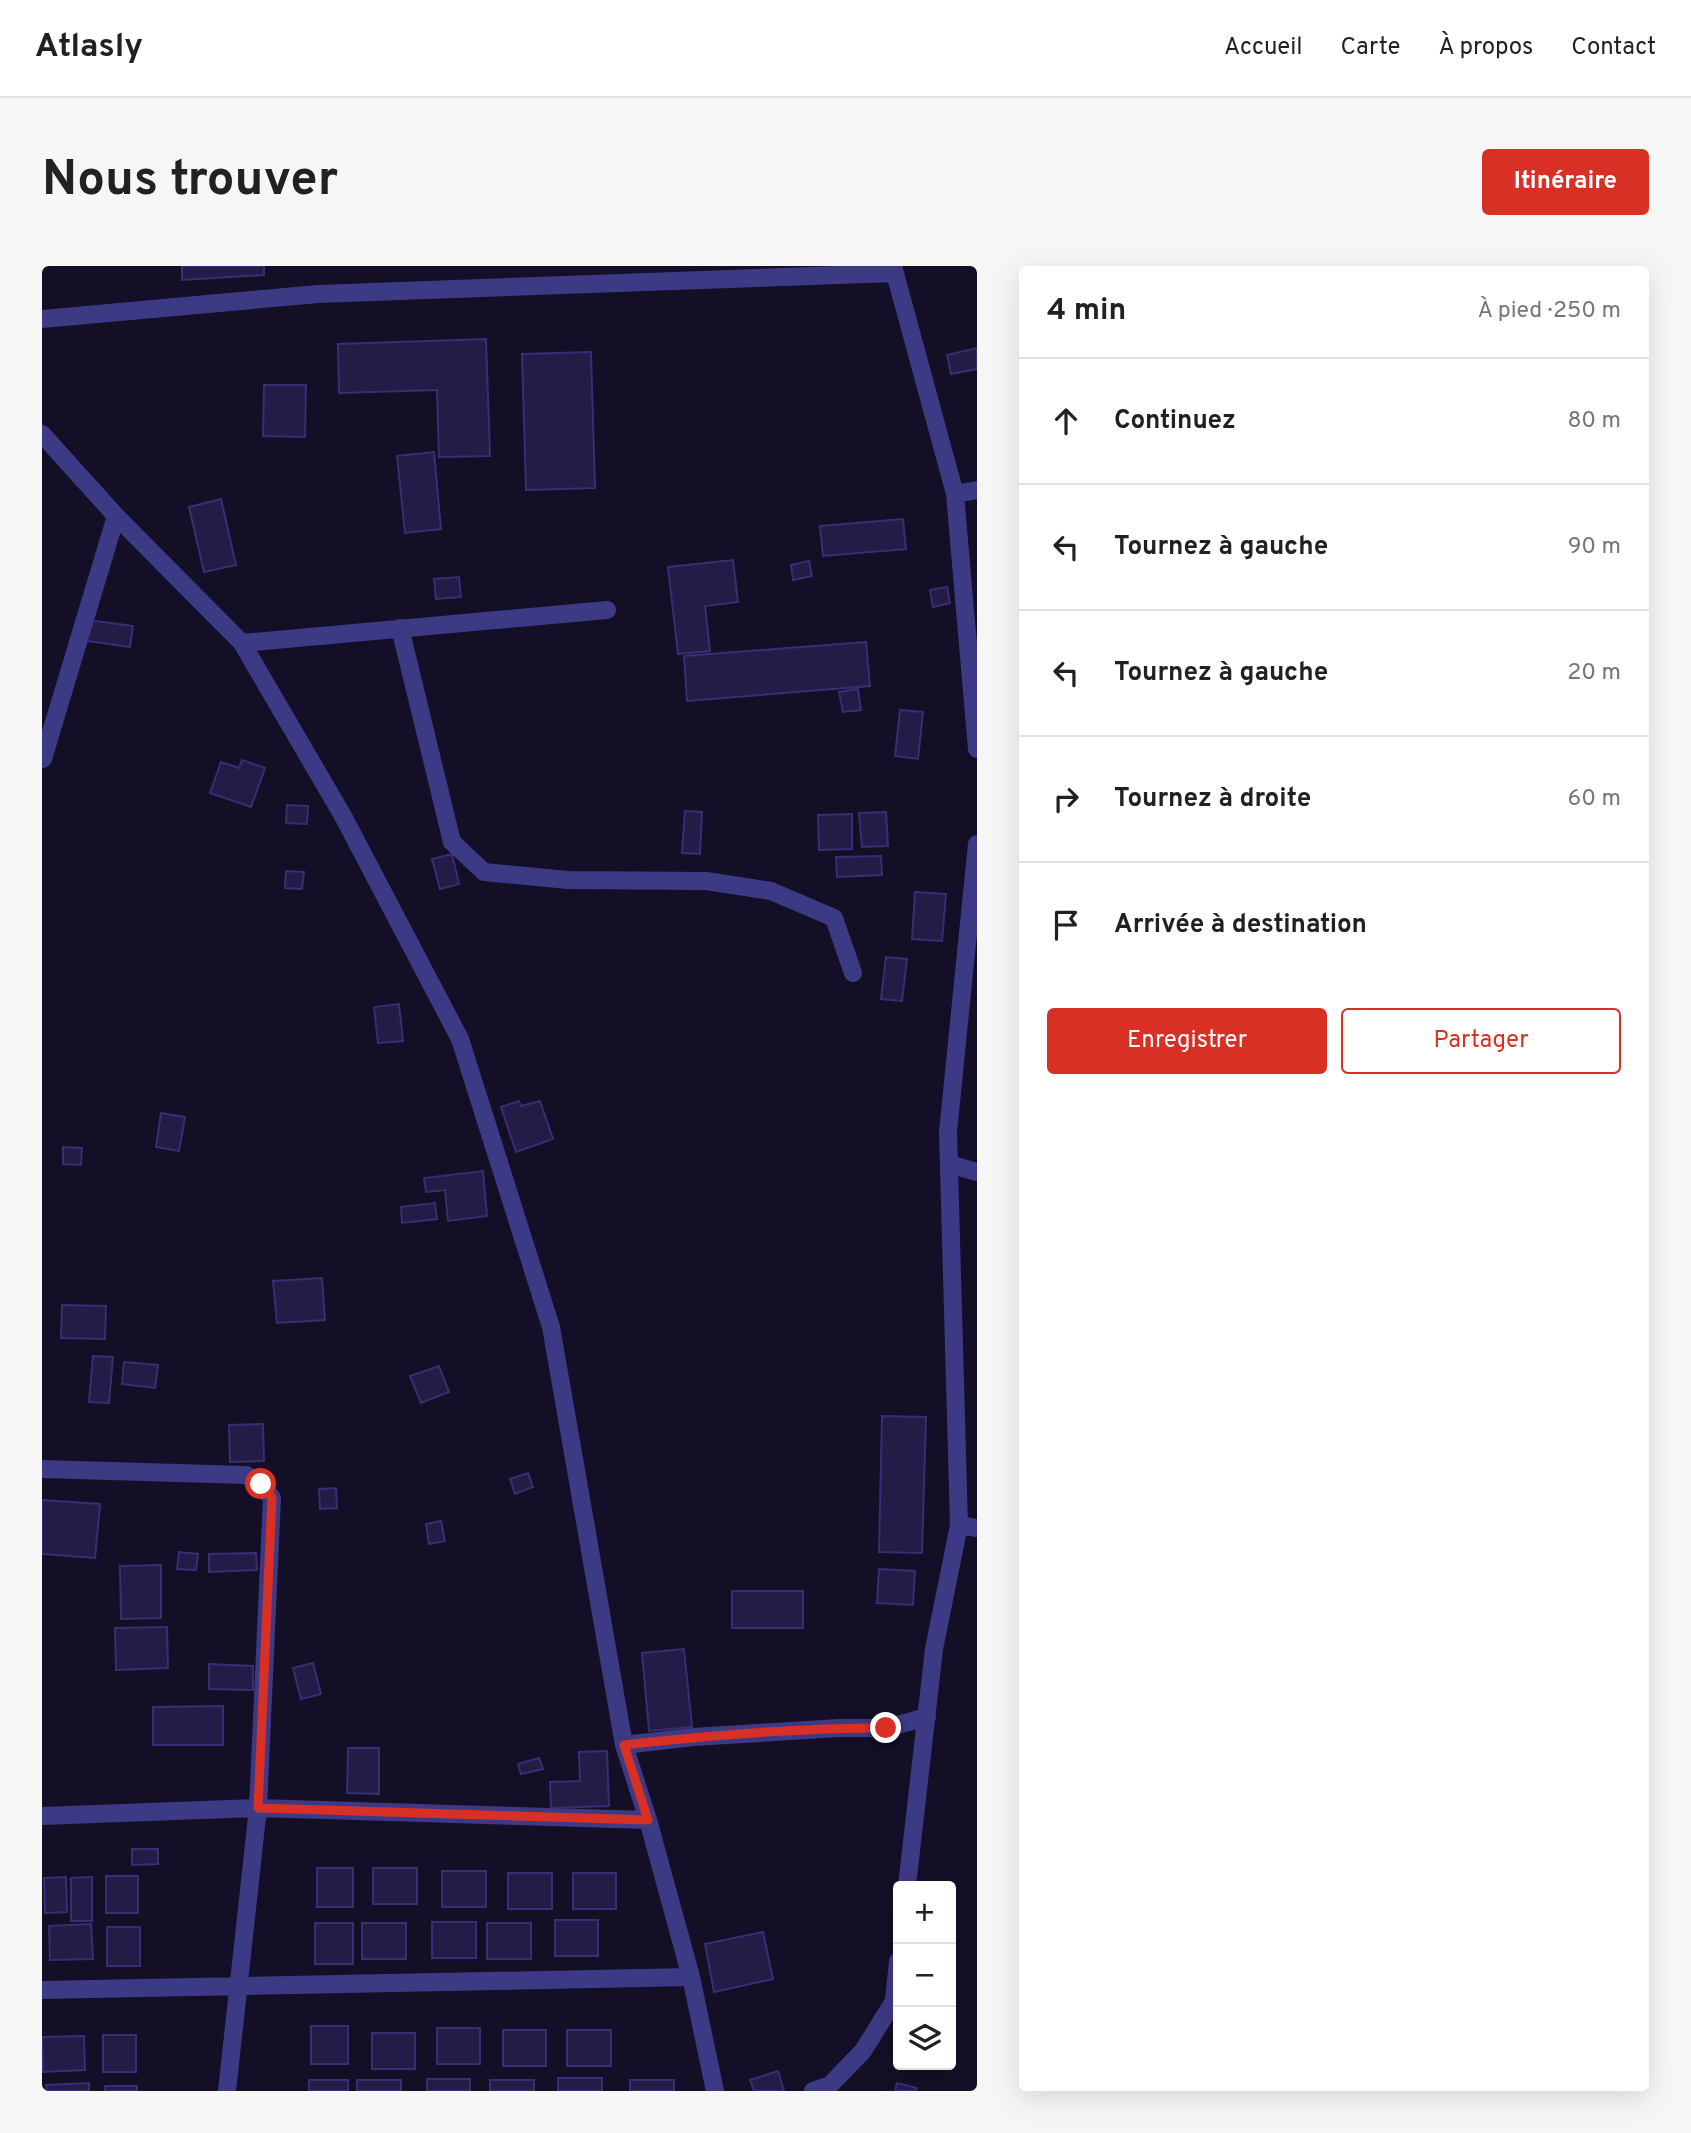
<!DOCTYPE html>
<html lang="fr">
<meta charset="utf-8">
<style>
body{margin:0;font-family:Overpass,sans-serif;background:#f6f6f6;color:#202124}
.controls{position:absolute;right:21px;bottom:21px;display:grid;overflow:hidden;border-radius:7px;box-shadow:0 7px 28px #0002}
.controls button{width:63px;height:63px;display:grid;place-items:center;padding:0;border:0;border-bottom:2px solid #e0e0e0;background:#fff;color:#202124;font:35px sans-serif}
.stop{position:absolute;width:21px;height:21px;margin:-16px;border:5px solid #d93025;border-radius:50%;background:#fff}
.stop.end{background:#d93025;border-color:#fff;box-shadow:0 2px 7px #0008}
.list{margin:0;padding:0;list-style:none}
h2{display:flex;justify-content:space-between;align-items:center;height:91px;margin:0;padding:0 28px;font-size:30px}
h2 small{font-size:23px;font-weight:400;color:#757577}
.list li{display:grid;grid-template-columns:46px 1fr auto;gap:21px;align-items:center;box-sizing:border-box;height:126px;padding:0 28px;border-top:2px solid #e0e0e0}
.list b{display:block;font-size:26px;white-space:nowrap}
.list em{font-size:23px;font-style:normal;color:#757577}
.actions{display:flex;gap:14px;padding:21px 28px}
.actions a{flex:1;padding:16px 0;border:2px solid #d93025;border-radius:7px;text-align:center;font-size:24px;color:#d93025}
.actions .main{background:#d93025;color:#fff}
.icon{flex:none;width:38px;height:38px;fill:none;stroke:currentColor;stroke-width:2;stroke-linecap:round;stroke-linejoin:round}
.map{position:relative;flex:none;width:935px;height:1825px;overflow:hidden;border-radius:7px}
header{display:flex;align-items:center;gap:42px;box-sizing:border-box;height:98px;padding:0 35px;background:#fff;border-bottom:2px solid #e0e0e0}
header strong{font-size:33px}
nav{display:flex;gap:38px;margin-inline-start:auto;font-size:24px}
.intro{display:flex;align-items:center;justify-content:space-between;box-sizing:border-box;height:168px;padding:0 42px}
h1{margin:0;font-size:49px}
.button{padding:18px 32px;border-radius:7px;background:#d93025;color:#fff;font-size:24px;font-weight:700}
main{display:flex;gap:42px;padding:0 42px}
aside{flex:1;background:#fff;border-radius:7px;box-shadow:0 7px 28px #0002}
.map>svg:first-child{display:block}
.building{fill:#241b47;stroke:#3b2d73;stroke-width:2}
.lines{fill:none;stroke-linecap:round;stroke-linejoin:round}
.minor{stroke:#3d3a85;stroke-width:18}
.route{stroke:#d93025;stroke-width:9}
</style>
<header>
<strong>Atlasly</strong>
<nav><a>Accueil</a><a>Carte</a><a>À propos</a><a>Contact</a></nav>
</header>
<div class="intro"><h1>Nous trouver</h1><a class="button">Itinéraire</a></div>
<main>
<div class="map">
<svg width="935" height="1825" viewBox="0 0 935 1825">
<rect width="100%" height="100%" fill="#130f26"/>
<!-- building -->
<path class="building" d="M140 0H222V9L140 14Z
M444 73 448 190 397 191 395 124 297 127 296 78Z
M935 82V103L909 108 905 89Z
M549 86 553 222 484 224 480 88Z
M222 119H264L263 171 221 170Z
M392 186 399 263 363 267 355 190Z
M179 233 194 299 162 306 147 241Z
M861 253 864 283 781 290 778 260Z
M691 294 696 336 663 340 668 385 636 388 626 301Z
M767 295 770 310 751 314 749 299Z
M417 311 419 331 394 333 392 313Z
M905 321 908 337 891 341 888 324Z
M47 354 91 360 88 381 45 375Z
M824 376 828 420 645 435 642 390Z
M816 423 819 444 801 446 797 426Z
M858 444 881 446 876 493 853 490Z
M200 494 223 502 209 541 168 527 179 496 197 502Z
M245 539 266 540 265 558 244 557Z
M643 545 660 546 658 588 640 587Z
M844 546 846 580 820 581 817 547Z
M810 548V583L777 584 776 549Z
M410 588 417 618 398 623 390 593Z
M839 590 840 609 795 611 794 591Z
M244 605 262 606 260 623 243 622Z
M873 626 904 628 900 675 870 673Z
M844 691 865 693 860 735 839 733Z
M357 738 361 775 336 777 332 741Z
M477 835 479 840 498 835 511 873 474 886 459 841Z
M119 847 143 851 137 885 114 881Z
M21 881 40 882 39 899 21 898Z
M441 905 445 950 406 955 403 924 384 926 382 912Z
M393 937 395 953 360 957 359 941Z
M280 1012 283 1054 235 1057 231 1015Z
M20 1039 64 1040 63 1073 19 1072Z
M51 1090 71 1091 67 1137 47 1136Z
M82 1096 116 1099 113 1122 80 1118Z
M397 1100 407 1126 379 1137 368 1110Z
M840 1150 884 1151 880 1287 837 1286Z
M221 1158 222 1195 188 1196 187 1159Z
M486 1207 491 1221 473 1228 468 1213Z
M294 1222 295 1242 278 1243 277 1223Z
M0 1234 58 1238 53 1292 0 1288Z
M399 1255 403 1275 387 1278 384 1258Z
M137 1286 156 1288 154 1304 135 1303Z
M214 1287 215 1304 167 1306V1288Z
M119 1299V1352L79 1353 78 1300Z
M837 1303 873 1305 871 1339 835 1337Z
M690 1325H761V1362H690Z
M125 1361 126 1402 74 1404 73 1362Z
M642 1383 650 1461 607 1465 600 1387Z
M271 1397 279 1428 259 1433 251 1402Z
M167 1398 211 1400V1424L167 1423Z
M181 1440V1479H111V1441Z
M306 1482H337V1528L305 1527Z
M565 1485 567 1540 509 1542 508 1516 538 1515 537 1486Z
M497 1492 501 1503 479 1508 476 1498Z
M90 1583H116V1598L90 1599Z
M275 1602H311V1641H275Z
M331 1602H375V1638H331Z
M400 1605H444V1641H400Z
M466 1607H510V1643H466Z
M531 1607H574V1643H531Z
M64 1610H96V1647H64Z
M24 1611 25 1646 3 1647 2 1612Z
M50 1611V1655H29V1612Z
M513 1654H556V1690H513Z
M390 1656H434V1692H390Z
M273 1657H311V1698H273Z
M320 1657H364V1693H320Z
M445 1657H489V1693H445Z
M49 1658 51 1693 8 1694 7 1660Z
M65 1661H98V1700H65Z
M721 1666 731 1713 672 1726 663 1678Z
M269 1760H306V1798H269Z
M395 1762H438V1798H395Z
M461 1764H504V1800H461Z
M525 1764H569V1800H525Z
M330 1767H373V1803H330Z
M61 1769H94V1806H61Z
M42 1770 43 1804 1 1806 0 1771Z
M871 1799H894L893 1802H871Z
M736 1805 742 1825H712L708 1814Z
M516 1812H560V1825H516Z
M385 1813H428V1825H385Z
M267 1814H306V1825H267Z
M315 1814H359V1825H315Z
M448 1814H492V1825H448Z
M588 1814H632V1825H588Z
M47 1817V1825H5L4 1819Z
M855 1817 875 1822 874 1825H853Z
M63 1820H95V1825H63Z"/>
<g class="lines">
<!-- minor -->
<path class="minor" d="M851 0 913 228
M0 53 276 28 853 7
M0 168 74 250 200 377 301 550 418 773 509 1061 582 1479 606 1554 649 1711 673 1825
M935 224 913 228 935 483
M358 362 410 576 442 606 526 614 664 615 729 625 792 652 811 707
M200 377 565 344
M1 493 74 250
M907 898 935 906
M0 1203 204 1209 219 1218 230 1232 216 1542 185 1825
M917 1259 935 1262
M582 1479 651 1471 797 1462H844L885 1451
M0 1550 216 1542 606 1554
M865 1620 892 1383 917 1259 906 866 935 578
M0 1724 649 1711
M771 1825 788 1819 821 1785 852 1735 856 1695"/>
</g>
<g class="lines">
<!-- route -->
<path class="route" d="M219 1218 230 1232 216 1542 606 1554 582 1479C669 1469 757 1462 844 1462"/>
</g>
</svg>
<div class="controls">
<button>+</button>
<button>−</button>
<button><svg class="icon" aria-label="layers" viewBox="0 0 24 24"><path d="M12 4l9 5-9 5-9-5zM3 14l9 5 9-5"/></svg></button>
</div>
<div class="stop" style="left:219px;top:1218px"></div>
<div class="stop end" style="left:844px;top:1462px"></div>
</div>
<aside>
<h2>4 min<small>À pied · 250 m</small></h2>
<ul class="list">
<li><svg class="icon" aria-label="ahead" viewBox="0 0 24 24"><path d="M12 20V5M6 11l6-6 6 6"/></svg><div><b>Continuez</b></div><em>80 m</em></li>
<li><svg class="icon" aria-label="left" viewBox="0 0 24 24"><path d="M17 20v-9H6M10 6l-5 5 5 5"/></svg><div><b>Tournez à gauche</b></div><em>90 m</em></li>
<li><svg class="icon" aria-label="left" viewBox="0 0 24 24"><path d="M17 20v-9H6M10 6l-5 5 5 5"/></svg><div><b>Tournez à gauche</b></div><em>20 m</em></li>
<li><svg class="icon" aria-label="right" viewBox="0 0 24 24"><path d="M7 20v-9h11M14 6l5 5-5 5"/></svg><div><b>Tournez à droite</b></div><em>60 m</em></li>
<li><svg class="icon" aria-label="arrive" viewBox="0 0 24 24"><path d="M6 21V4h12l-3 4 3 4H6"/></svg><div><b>Arrivée à destination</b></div></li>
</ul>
<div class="actions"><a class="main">Enregistrer</a><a>Partager</a></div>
</aside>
</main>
